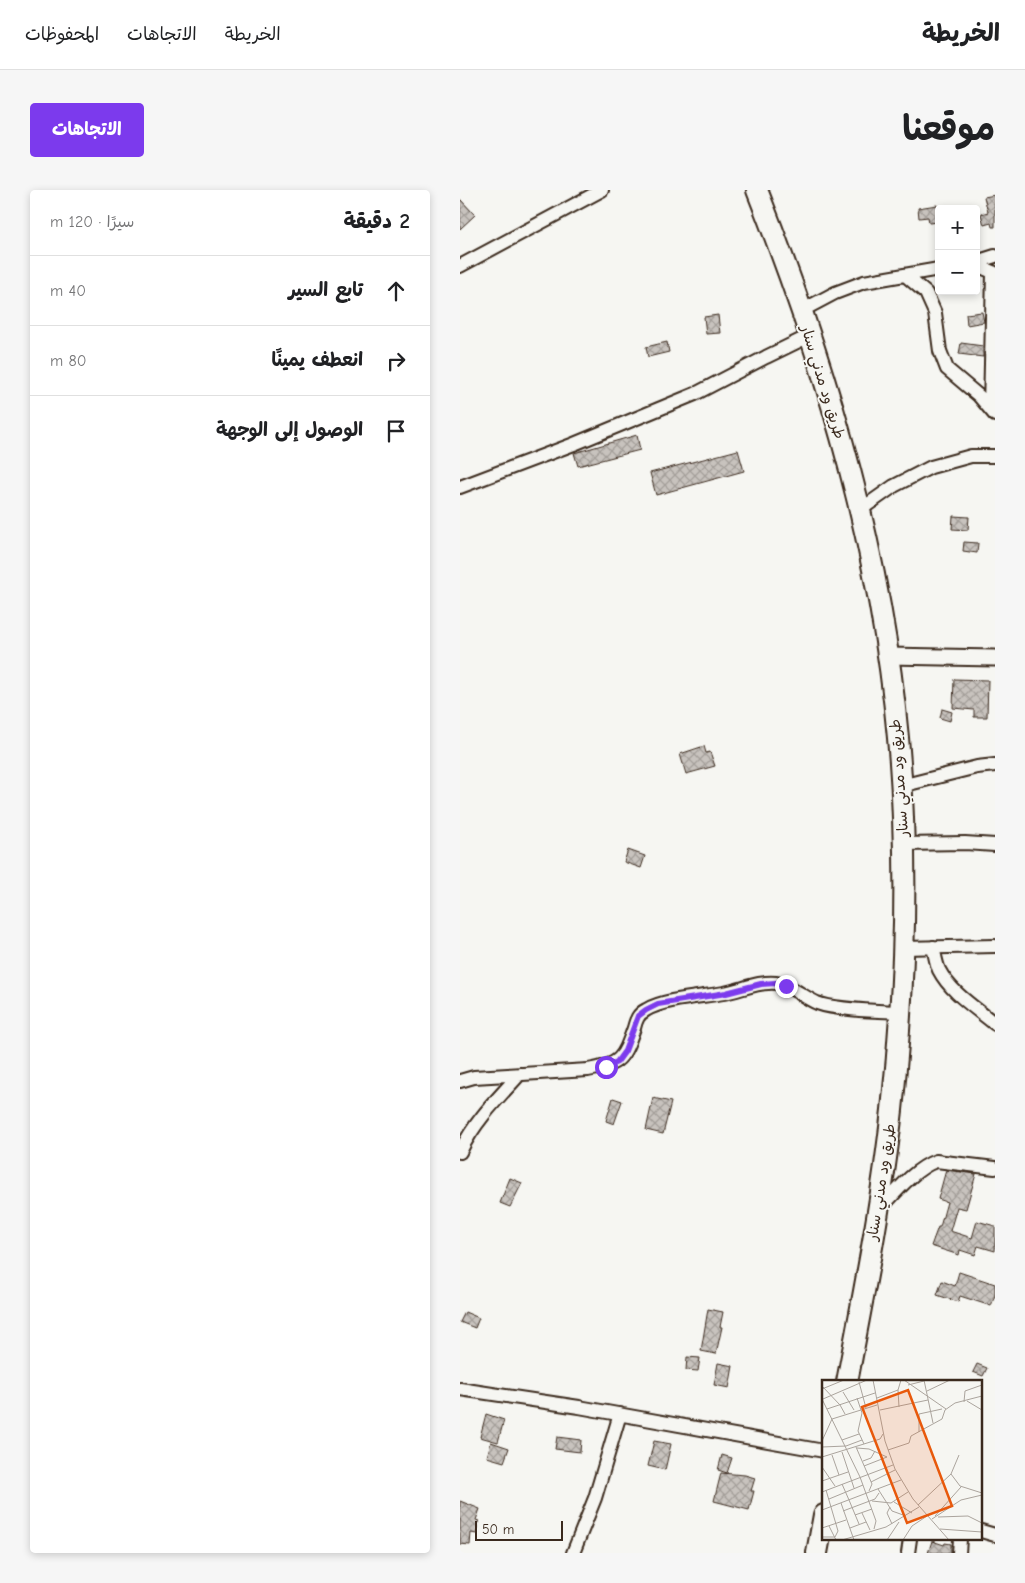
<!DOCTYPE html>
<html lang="ar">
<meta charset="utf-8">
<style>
body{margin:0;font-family:"Comic Neue","Playpen Sans Arabic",sans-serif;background:#f6f6f6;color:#202124;direction:rtl}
.controls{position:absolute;right:15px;top:15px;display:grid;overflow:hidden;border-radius:5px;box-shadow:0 2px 8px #0003}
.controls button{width:45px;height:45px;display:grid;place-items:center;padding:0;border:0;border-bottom:1px solid #e0e0e0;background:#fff;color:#202124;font:25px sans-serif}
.scale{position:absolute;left:15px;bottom:12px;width:88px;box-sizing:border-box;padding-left:5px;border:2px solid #3b2a1e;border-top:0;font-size:14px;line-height:18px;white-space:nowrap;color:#3b2a1e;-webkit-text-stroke:4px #f6f6f2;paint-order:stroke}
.stop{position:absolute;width:15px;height:15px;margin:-11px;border:4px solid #7c3aed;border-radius:50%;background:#fff}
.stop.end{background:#7c3aed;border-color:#fff;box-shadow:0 1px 5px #0008}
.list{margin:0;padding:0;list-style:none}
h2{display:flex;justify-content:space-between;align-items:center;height:65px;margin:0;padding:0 20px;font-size:21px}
h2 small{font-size:16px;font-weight:400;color:#757577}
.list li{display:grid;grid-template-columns:32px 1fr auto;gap:15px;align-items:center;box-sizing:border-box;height:70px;padding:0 20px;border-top:1px solid #e0e0e0}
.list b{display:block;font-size:19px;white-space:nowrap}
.list em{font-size:16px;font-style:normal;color:#757577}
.icon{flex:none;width:28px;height:28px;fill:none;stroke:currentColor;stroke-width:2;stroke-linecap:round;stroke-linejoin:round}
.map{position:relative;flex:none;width:535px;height:1363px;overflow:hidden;direction:ltr;border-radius:5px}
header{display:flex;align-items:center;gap:30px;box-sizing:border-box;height:70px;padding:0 25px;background:#fff;border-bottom:1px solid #e0e0e0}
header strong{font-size:24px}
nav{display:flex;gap:28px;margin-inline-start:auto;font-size:18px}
.intro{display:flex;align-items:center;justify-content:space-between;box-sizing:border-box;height:120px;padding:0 30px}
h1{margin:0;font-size:35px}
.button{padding:12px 22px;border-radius:5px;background:#7c3aed;color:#fff;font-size:18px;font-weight:700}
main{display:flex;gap:30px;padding:0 30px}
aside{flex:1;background:#fff;border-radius:5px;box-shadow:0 2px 8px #0003}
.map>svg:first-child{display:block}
.building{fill:url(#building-cross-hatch);stroke:#3b2a1e}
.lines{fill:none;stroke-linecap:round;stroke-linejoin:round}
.minor-casing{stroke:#3b2a1e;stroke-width:16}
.tertiary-casing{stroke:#3b2a1e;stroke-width:19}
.trunk-casing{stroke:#3b2a1e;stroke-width:24}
.minor{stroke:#f6f6f2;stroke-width:12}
.tertiary{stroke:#f6f6f2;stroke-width:15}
.trunk{stroke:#f6f6f2;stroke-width:20}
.route{stroke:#7c3aed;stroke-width:6}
.labels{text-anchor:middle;stroke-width:4;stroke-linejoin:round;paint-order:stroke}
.street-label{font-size:15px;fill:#3b2a1e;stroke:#f6f6f2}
.inset-road{fill:none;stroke:#aba49d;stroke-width:1}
.view{fill:#e8590c;fill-opacity:0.15;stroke:#e8590c;stroke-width:2.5}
.inset-edge{fill:none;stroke:#3b2a1e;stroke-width:2.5}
</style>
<header>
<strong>الخريطة</strong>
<nav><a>الخريطة</a><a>الاتجاهات</a><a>المحفوظات</a></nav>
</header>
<div class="intro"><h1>موقعنا</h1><a class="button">الاتجاهات</a></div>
<main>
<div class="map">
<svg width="535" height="1363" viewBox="0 0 535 1363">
<defs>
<pattern id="building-cross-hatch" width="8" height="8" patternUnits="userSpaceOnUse" patternTransform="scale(1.25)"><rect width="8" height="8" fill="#c8c3be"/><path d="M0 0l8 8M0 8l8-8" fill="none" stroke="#a49f9a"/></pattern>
</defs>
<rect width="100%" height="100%" fill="#f6f6f2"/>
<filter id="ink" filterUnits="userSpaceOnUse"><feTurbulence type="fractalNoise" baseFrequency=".02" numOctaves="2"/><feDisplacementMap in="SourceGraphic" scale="10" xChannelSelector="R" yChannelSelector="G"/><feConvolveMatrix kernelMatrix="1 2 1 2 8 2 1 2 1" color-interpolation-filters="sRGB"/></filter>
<g filter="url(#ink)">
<!-- building -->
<path class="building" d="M535 5V37H532L531 33 524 35 521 24 528 22 524 7Z
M0 9 15 25 0 39Z
M477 15 479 32 469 33 468 27 459 28 458 18Z
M522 122 524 132 507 135 506 124Z
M258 125 260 143 246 144 244 127Z
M207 152 209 162 188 167 186 157Z
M501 153 523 156V167L499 164Z
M177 245 180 260 118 276 114 263Z
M278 260 284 281 196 305 190 283Z
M493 326 509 327 508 340 492 339Z
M504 352 518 353 517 363 503 361Z
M494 489 528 490 527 527H514V520L493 518Z
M482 519 492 522 490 531 480 528Z
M244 556 246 563 250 562 255 576 226 584 220 564Z
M168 660 185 666 181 678 164 672Z
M153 908 162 911 154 934 146 931Z
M193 908 211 912 203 944 186 940Z
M486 980 516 984 506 1019 497 1017 490 1041 512 1048 517 1031 535 1036V1061L518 1056 515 1065 500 1060 499 1065 471 1056 478 1037H480L487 1012 478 1009Z
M50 988 62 993 50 1017 40 1013Z
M499 1082 535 1094V1105L531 1116 500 1106 498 1112 477 1105 482 1091 495 1096Z
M248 1119 263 1122 260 1137H262L256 1164 241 1161Z
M5 1122 19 1128 15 1138 0 1132Z
M227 1167 240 1168 238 1181 226 1180Z
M258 1173 273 1176 269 1198 254 1195Z
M517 1174 527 1178 523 1186 513 1182Z
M26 1224 44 1230 38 1252 20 1247Z
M97 1247 121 1250 120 1262 95 1259Z
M194 1251 211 1254 205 1280 188 1276Z
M31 1252 49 1258 44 1272 27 1267Z
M262 1265 272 1268 267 1283 258 1280Z
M261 1283 285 1285 295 1288 291 1301H294L289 1320 254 1311Z
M0 1311 20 1319 16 1330 19 1331 17 1344 11 1343 10 1355 0 1354Z
M472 1351 484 1355 485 1353 491 1354V1363H468Z"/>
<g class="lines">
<defs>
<path id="minor" d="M516 72 535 66
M516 75 535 83
M0 76 142 0
M445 85 466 103 475 123 480 161 487 179 519 206 535 225
M341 121 375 103 404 92 479 79
M530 219 533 82
M0 297 114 254 235 204 306 167 349 146
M400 320 434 296 471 277 511 266H535
M441 596 517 577 535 575
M443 654 505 653 535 655
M473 757C475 765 476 773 479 780 491 803 516 818 535 834
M443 758 535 756
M0 891 14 887 128 880C161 874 163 869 174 838 176 830 178 824 186 820 204 809 242 807 264 803 281 800 299 791 316 793 331 795 343 807 357 813 375 820 419 821 440 822
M0 962C14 932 37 909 60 884
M419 1020C434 1004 455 978 476 971L535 978
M0 1199 119 1217 364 1261
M521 1341 535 1345
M113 1363 135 1308 160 1224
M448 1363 450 1349
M499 1363 500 1349"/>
<path id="tertiary" d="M428 466 535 468"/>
<path id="trunk" d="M297 0C376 200 436 412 443 628 447 725 442 824 432 920 422 1011 404 1102 387 1192
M357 1363 364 1325"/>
</defs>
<!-- minor casing -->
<use href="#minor" class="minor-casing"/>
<!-- tertiary casing -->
<use href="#tertiary" class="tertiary-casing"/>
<!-- trunk casing -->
<use href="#trunk" class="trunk-casing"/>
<!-- minor -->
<use href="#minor" class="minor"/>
<!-- tertiary -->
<use href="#tertiary" class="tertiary"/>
<!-- trunk -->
<use href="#trunk" class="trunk"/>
</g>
</g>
<g class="lines" filter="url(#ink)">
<!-- route -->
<path class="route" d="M146 877 157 872 165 861 178 826 186 820 198 814 266 803 301 794 315 793 326 796"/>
</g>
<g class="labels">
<!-- street labels -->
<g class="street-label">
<text transform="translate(363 192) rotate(73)" y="5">طريق ود مدني سنار</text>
<text transform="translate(439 588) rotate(-94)" y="5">طريق ود مدني سنار</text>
<text transform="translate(421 992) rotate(-81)" y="5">طريق ود مدني سنار</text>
</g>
</g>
<!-- overview -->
<g transform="translate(362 1190)">
<rect width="160" height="160" fill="#f6f6f2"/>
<path class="inset-road" d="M51 0 63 61 73 89 91 119 127 160M82 0 124 29M102 0 111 43M37 2 44 28M86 5 102 1M0 6 18 25 23 34M0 9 22 0M76 10 77 27M105 11 128 0M21 12 32 30M35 18 40 33 36 51 42 64M55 18 76 10 79 0M0 19 38 97 54 141 52 149M1 19 45 0M145 21 160 30M142 22 143 11 160 5M5 29 53 13M58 30 106 20M97 52V34L120 29M20 60 37 54M0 61 10 39 55 25M0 67 24 66 40 60M34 67 50 104 47 111M35 68 47 69 65 77M66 70 87 63 89 56 120 39 123 30 133 23 160 16M20 72 32 108M10 75 17 95M0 77 58 59 61 54M41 81 49 78 53 71M42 86 65 77M0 87 13 106M129 94 138 106 160 113M0 101 26 92M49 102 73 90M20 104 27 120M56 109 70 131 84 136M0 112 71 85M7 119 41 105M27 120 37 144M50 121 69 123 86 112M72 122 90 133M19 123 32 160M96 125 129 94 137 75M68 127 65 133 70 144M0 130 79 100M21 131 53 119 57 113M40 133 48 150M33 135 50 129M113 136 139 107M116 137 146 136 160 143M110 139 139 120 160 115M7 146 14 160M0 148 24 140M28 148 44 142M118 149 160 152M0 157H13L16 151 4 110M20 160 64 147 97 127M65 160 77 142M81 160 90 146 105 136"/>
<path class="view" d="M86 10 130 126 85 143 40 27Z"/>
<rect width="160" height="160" class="inset-edge"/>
</g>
</svg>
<div class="controls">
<button>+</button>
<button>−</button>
</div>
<div class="scale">50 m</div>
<div class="stop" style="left:146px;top:877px"></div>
<div class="stop end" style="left:326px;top:796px"></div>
</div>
<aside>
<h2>2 دقيقة<small>سيرًا · 120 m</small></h2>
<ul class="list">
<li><svg class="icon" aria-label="ahead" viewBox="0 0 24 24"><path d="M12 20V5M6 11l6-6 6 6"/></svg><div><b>تابع السير</b></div><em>40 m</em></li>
<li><svg class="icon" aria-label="right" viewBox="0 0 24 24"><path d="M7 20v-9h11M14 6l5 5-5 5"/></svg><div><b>انعطف يمينًا</b></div><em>80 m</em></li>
<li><svg class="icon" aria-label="arrive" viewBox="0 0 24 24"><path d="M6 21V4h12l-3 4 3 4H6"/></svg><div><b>الوصول إلى الوجهة</b></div></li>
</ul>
</aside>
</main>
